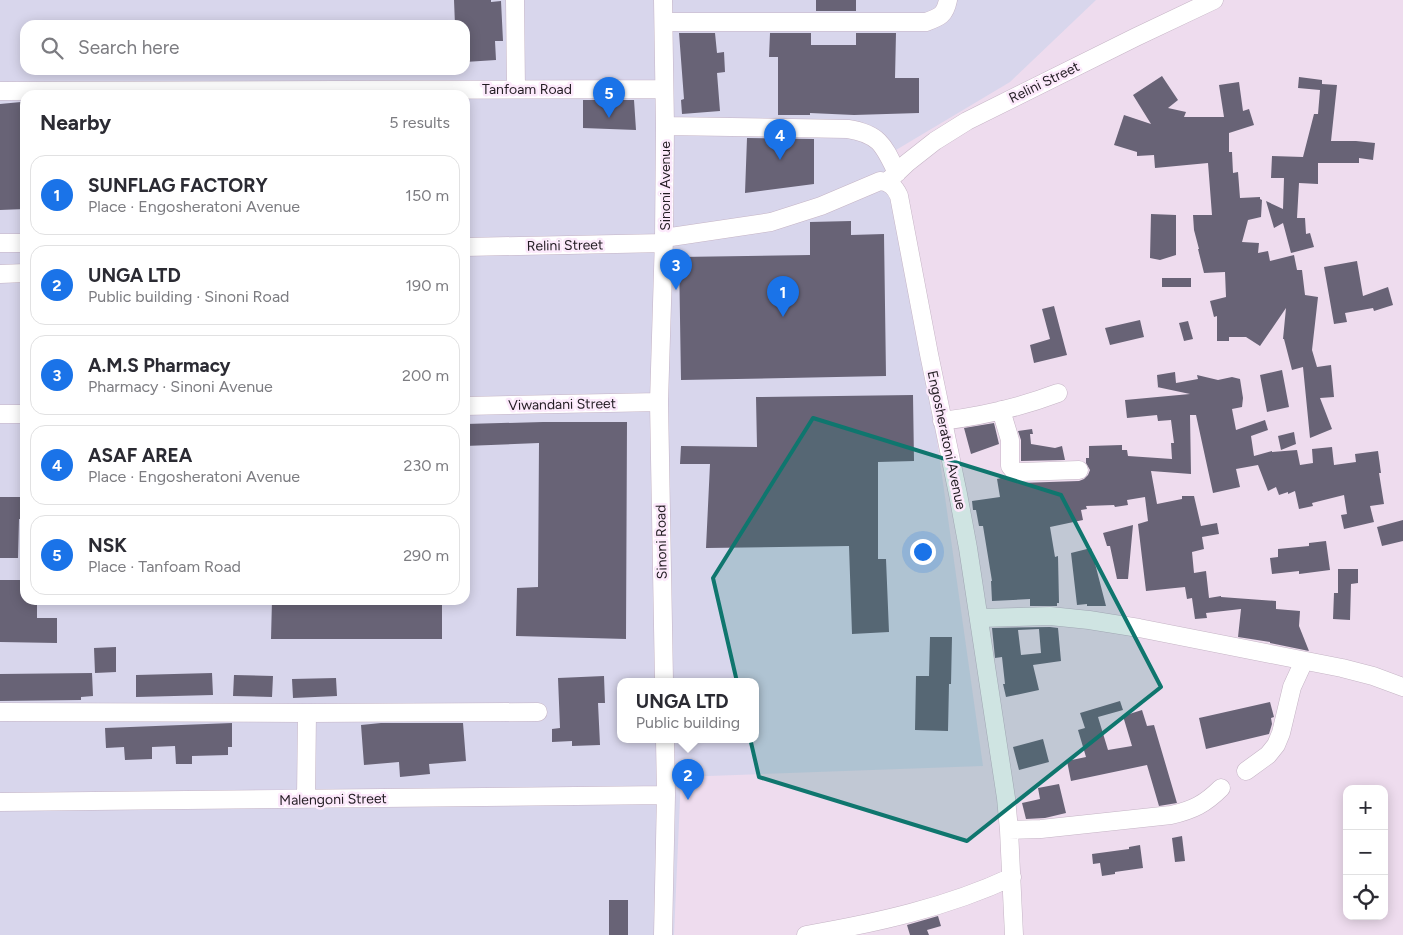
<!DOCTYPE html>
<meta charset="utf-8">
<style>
body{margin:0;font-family:Figtree,sans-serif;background:#f2f2f3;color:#2b2b33}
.controls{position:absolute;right:15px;bottom:15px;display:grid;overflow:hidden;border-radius:10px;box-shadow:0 2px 12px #0003}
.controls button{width:45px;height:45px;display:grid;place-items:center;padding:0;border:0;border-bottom:1px solid #e1e1e2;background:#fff;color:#2b2b33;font:25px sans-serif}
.you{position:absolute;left:922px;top:551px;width:18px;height:18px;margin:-12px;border:4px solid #fff;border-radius:50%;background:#1a73e8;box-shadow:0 0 0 8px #1a73e833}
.badge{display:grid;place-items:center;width:32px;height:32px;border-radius:50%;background:#1a73e8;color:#fff;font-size:16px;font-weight:700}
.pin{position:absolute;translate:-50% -41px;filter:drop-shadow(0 1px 2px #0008)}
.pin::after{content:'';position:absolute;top:26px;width:18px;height:15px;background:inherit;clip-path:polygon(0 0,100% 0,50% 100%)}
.popup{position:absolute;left:617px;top:678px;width:142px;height:65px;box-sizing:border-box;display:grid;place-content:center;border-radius:10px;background:#fff;filter:drop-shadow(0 1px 4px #0005);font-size:16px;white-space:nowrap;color:#7c7c81}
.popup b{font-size:19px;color:#2b2b33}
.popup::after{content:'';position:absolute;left:50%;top:100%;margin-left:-10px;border:10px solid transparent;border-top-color:#fff}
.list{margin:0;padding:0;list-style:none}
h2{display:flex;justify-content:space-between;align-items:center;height:65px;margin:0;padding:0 20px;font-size:21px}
h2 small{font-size:16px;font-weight:400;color:#7c7c81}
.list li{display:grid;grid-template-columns:32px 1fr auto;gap:15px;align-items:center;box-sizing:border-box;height:80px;margin:0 10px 10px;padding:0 10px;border:1px solid #e1e1e2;border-radius:15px}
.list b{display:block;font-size:19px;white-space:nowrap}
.list p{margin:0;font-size:16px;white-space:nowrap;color:#7c7c81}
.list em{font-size:16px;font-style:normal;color:#7c7c81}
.icon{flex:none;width:28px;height:28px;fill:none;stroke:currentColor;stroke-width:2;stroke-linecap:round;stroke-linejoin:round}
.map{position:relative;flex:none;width:1403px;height:935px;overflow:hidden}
.search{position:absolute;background:#fff;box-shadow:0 2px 12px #0003;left:20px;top:20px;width:450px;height:55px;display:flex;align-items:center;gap:12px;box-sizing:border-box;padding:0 18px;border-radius:15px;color:#7c7c81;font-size:19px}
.panel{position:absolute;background:#fff;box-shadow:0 2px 12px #0003;left:20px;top:90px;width:450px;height:515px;border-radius:15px}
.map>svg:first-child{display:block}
.industrial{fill:#d8d6ec;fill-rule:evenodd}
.building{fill:#686376;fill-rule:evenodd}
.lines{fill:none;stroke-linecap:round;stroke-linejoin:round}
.minor-casing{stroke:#c5b4c5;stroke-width:19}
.minor{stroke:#fff;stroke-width:18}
.marked{fill:#0f766e;fill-opacity:0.2;stroke:#0f766e;stroke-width:4;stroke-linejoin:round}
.labels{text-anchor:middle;stroke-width:5;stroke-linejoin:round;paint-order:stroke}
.street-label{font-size:14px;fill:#221c22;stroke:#fce9fb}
</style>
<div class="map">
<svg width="1403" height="935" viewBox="0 0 1403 935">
<rect width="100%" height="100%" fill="#eedcee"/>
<!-- industrial -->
<path class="industrial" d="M0 0H1096L1010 82 896 150 983 766 681 777 674 935H0ZM25 25H465V70H25ZM25 95H465V600H25ZM620 681H756V739H620Z"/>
<!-- building -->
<path class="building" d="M454 0H491V2L501 1 503 41H495L496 60 465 62V25H455Z
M816 0H856V11H816Z
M679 33H715L717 53 724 52 725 72 717 73 720 111 682 114 681 100 684 99Z
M770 33H811V45H856V33H896L895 78H919V113L854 115 810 113V115H778V57H769Z
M1162 76 1178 100 1168 108 1186 112 1184 117H1224L1219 85 1239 82 1243 111 1249 109 1254 125 1229 133V152H1232L1233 173 1238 172 1240 198 1260 197V199L1262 200 1261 217 1248 220 1242 242 1259 243 1258 253 1268 251 1270 261 1294 255 1297 270H1302L1305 295 1318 297 1312 350 1317 367 1331 365 1334 397 1320 398 1332 429 1310 438 1303 367 1292 370 1284 339H1283L1286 308 1260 346 1246 337H1229V341H1217V316L1214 317 1210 301 1226 297 1225 272 1204 273 1198 249H1199L1194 230 1193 215H1212L1208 163 1155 168 1154 155 1137 156V152L1114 145 1124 115 1151 124 1133 95Z
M1299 77 1322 80V84L1337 85 1331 141H1356L1375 143 1373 160 1359 158V163H1318V184L1299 183 1297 218H1305L1306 234 1310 233 1314 247 1291 253 1283 223 1274 228 1266 201 1283 209 1284 178H1271L1272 156 1303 157 1314 114H1318L1320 90 1298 88Z
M583 100H634L636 130 583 128Z
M21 102V104H25V209L0 210V104Z
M747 138 814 139V184L745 193Z
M1151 214 1176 215V255L1160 260 1150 258Z
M851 221V235L884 234 886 376 681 380 679 257 810 255V222Z
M1357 261 1363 296 1388 287 1393 305 1374 311 1373 308 1345 313 1347 322 1334 324 1324 267Z
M1162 278H1191V287H1162Z
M1054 306 1067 355 1034 363 1030 345 1050 339 1042 309Z
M1140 320 1144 337 1110 345 1105 328Z
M1188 321 1193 339 1184 341 1179 323Z
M1282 370 1289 407 1267 412 1260 375Z
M1175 372 1176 383 1198 379 1197 375 1218 380 1232 377 1240 379 1243 398 1242 407 1232 409 1236 430 1265 420 1268 430 1251 436 1254 456 1272 451V452L1297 450 1300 465 1313 463 1312 449 1332 447 1334 465 1356 462 1355 454 1378 451 1381 473H1379L1384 504 1370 506 1374 522 1344 529 1341 515 1347 514 1344 495 1312 503 1313 506 1299 509 1295 491 1288 494V492L1279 495 1276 487 1268 491 1258 465 1236 469 1240 487 1213 493 1196 415H1190L1191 474 1151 471 1157 504 1182 499V496H1194L1201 526 1217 523 1219 534 1202 537 1204 549 1192 552 1194 573 1206 571 1209 598 1221 596V597L1276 601V609L1300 611 1299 626 1309 651 1270 643V642L1238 637 1241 609 1206 613 1207 618 1195 619 1192 598 1187 599 1185 587 1146 591 1138 524 1148 521 1145 497 1127 500 1128 505 1115 507 1114 505 1086 506 1087 509 1081 510 1083 520 1050 527 1055 557 1058 556 1059 603H1057V606H1030V599L992 601 991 581H992L983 526H979L976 510H973L972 501 1000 497 997 479 1005 477 1012 481 1020 483 1079 481 1084 479 1088 475 1090 470 1086 463V458H1089V446L1122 445V450H1127L1128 456 1172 459 1171 443H1174L1171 420 1158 421 1157 415 1127 418 1125 400 1190 394 1157 387H1158L1157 375Z
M913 395 914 461 878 462V559H886L889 632 852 634 849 546 706 548 710 464H680L681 446 757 447 756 397Z
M543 422H627L626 639 516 636 517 588 538 587 539 443 465 446V424Z
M994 423 999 444 971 454 964 428Z
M1032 429 1033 434H1030L1031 444 1055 448 1062 446 1065 460 1021 461V440L1018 431Z
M1294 432 1296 444 1281 450 1278 436Z
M0 497H25V519H19L18 558H0Z
M1403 520V541L1382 546 1377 527Z
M1133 525 1128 579H1117L1110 546H1107L1103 533Z
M1326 541 1330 570 1299 574V571L1272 574 1270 558 1278 557V549L1309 546V543Z
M1091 548 1106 606H1087V604L1077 605 1071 553Z
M1338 569H1358V583L1351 584 1350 620 1333 619 1334 593H1338Z
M0 580H25V600H37V618H57V643L0 642Z
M272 600H442V639H271Z
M1050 627 1058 628 1061 661 1033 665 1039 690 1006 697 1003 684H1005L1002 657 995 658 992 628ZM1039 629 1041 653 1021 655 1018 630Z
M930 637H952L951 684H949L948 731 915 730 916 676H929Z
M116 647V672L95 673 94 648Z
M92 673 93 696 81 697V700L0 701V674Z
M212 673 213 695 136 697V675Z
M234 675 273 676 272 697 233 696Z
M604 676 605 703H598L600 745 572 746V741L552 742V729L560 728 558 678Z
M336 678 337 696 293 698 292 679Z
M1120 701 1123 710 1098 717 1108 750 1132 746 1123 716 1142 710 1147 726 1154 725 1177 803 1159 806 1147 765 1071 781 1067 761 1086 757 1078 730 1085 728 1080 713Z
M1270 702 1274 717 1271 718 1272 724 1269 734 1206 749 1199 718Z
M232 723V747H228V755L192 756V764H176L175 746 152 747V759L125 760 124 747 106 748 105 728Z
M381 723H463L466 761 429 764 430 774 400 777 399 762 364 765 361 725Z
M1043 739 1049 762 1019 770 1013 747Z
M1059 784 1066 813 1045 818 1026 819 1022 803 1040 799 1038 788Z
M1182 836 1185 861 1175 862 1172 838Z
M1140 845 1143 868 1115 872V874L1102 876 1100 863 1093 864 1092 854 1129 849V847Z
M609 900H628V935H609Z
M938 916 941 926 927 930 929 935H910L907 925Z"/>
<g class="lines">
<defs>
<path id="minor" d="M515 0 516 89
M663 0 665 126 664 238 659 402 664 681
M664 22H926C940 17 945 15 948 0
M0 91 664 89
M665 126 848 129C880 134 884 146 897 173
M887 182 907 163 935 141 967 121 1136 37 1214 0
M664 238 771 222 821 206 880 181C890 182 895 187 899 196L929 354 958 494 968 548 1006 798 1009 830 1014 935
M0 243H25
M465 247 664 243
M0 274 25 273
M465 406 659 402
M1001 410 1010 440V466L1014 471 1020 472 1079 470
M0 414H25
M942 421C982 416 1021 407 1058 393
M979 618 1050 616 1089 620 1139 628 1342 668 1373 676 1403 687
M0 712 307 713 538 712
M1246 771 1268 755 1276 745 1281 733 1292 687 1304 661
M306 799 307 713
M0 802 666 795
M1009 830 1041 829 1171 815C1193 810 1205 804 1221 788
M663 935 666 795 665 739
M806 935C876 923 948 907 1012 877"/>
</defs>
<!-- minor casing -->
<use href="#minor" class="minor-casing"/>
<!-- minor -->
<use href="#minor" class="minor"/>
</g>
<!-- marked area -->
<path class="marked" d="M813 418 1061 495 1161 687 967 841 759 777 713 578Z"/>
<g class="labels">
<!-- street labels -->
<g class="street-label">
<text transform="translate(1044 82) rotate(-26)" y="5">Relini Street</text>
<text x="527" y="94">Tanfoam Road</text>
<text transform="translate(665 186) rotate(-90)" y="5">Sinoni Avenue</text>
<text transform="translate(565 245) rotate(-1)" y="5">Relini Street</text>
<text transform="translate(562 404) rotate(-1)" y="5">Viwandani Street</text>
<text transform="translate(947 440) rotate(78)" y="5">Engosheratoni Avenue</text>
<text transform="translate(661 542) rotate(-91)" y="5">Sinoni Road</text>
<text transform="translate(333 799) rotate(-1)" y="5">Malengoni Street</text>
</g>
</g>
</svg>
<div class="controls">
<button>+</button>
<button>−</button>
<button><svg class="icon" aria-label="locate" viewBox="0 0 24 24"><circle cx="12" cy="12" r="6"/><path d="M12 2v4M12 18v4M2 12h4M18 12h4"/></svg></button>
</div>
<div class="you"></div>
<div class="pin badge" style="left:783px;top:317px">1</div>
<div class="pin badge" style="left:688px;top:800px">2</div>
<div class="popup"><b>UNGA LTD</b>Public building</div>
<div class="pin badge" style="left:676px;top:290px">3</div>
<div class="pin badge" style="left:780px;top:160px">4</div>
<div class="pin badge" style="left:609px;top:118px">5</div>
<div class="search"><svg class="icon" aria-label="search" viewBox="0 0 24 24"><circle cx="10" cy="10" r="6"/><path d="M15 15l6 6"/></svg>Search here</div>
<section class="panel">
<h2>Nearby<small>5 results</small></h2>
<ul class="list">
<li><span class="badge">1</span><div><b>SUNFLAG FACTORY</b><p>Place · Engosheratoni Avenue</p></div><em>150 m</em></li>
<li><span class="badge">2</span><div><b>UNGA LTD</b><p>Public building · Sinoni Road</p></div><em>190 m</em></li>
<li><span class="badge">3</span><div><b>A.M.S Pharmacy</b><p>Pharmacy · Sinoni Avenue</p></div><em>200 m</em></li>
<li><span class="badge">4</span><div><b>ASAF AREA</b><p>Place · Engosheratoni Avenue</p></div><em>230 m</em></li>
<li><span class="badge">5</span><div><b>NSK</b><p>Place · Tanfoam Road</p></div><em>290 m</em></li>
</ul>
</section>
</div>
